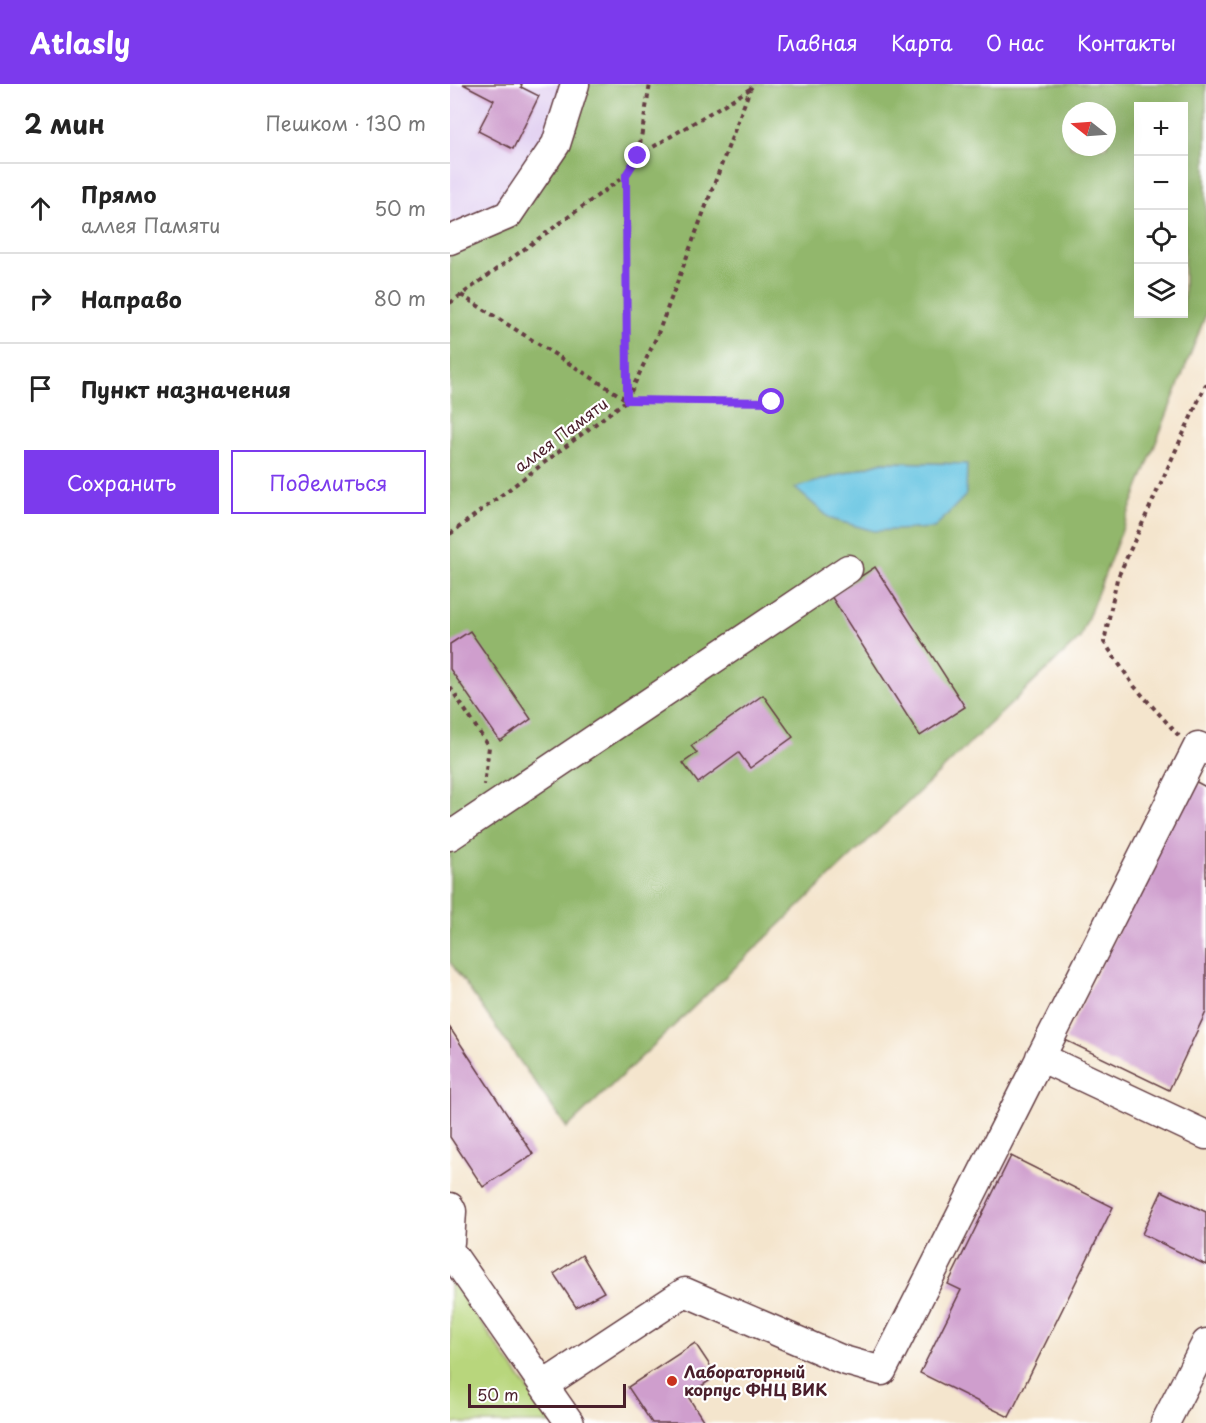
<!DOCTYPE html>
<html lang="ru">
<meta charset="utf-8">
<style>
body{margin:0;font-family:"Playpen Sans",sans-serif;background:#f2f2f2;color:#222}
.controls{position:absolute;right:18px;top:18px;display:grid;overflow:hidden;border-radius:0px;box-shadow:0 6px 24px #0002}
.controls button{width:54px;height:54px;display:grid;place-items:center;padding:0;border:0;border-bottom:2px solid #e0e0e0;background:#fff;color:#222;font:30px sans-serif}
.compass{position:absolute;left:612px;top:18px;width:54px;height:54px;border-radius:50%;background:#fff;box-shadow:0 6px 24px #0002;rotate:287deg}
.scale{position:absolute;left:18px;bottom:15px;width:158px;box-sizing:border-box;padding-left:6px;border:3px solid #4a1f2b;border-top:0;font-size:16px;line-height:21px;white-space:nowrap;color:#4a1f2b;-webkit-text-stroke:4px #fff;paint-order:stroke}
.stop{position:absolute;width:18px;height:18px;margin:-14px;border:4px solid #7c3aed;border-radius:50%;background:#fff}
.stop.end{background:#7c3aed;border-color:#fff;box-shadow:0 2px 6px #0008}
.list{margin:0;padding:0;list-style:none}
h2{display:flex;justify-content:space-between;align-items:center;height:78px;margin:0;padding:0 24px;font-size:26px}
h2 small{font-size:20px;font-weight:400;color:#767676}
.list li{display:grid;grid-template-columns:39px 1fr auto;gap:18px;align-items:center;box-sizing:border-box;height:90px;padding:0 24px;border-top:2px solid #e0e0e0}
.list b{display:block;font-size:22px;white-space:nowrap}
.list p{margin:0;font-size:20px;white-space:nowrap;color:#767676}
.list em{font-size:20px;font-style:normal;color:#767676}
.actions{display:flex;gap:12px;padding:18px 24px}
.actions a{flex:1;padding:14px 0;border:2px solid #7c3aed;border-radius:0px;text-align:center;font-size:21px;color:#7c3aed}
.actions .main{background:#7c3aed;color:#fff}
.icon{flex:none;width:33px;height:33px;fill:none;stroke:currentColor;stroke-width:2;stroke-linecap:round;stroke-linejoin:round}
.map{position:relative;flex:none;width:756px;height:1339px;overflow:hidden}
header{display:flex;align-items:center;gap:36px;box-sizing:border-box;height:84px;padding:0 30px;background:#7c3aed;color:#fff}
header strong{font-size:28px}
nav{display:flex;gap:33px;margin-inline-start:auto;font-size:21px}
main{display:flex}
aside{flex:1;background:#fff}
.map>svg:first-child{display:block}
.built{fill:#e3d3f2}
.green{fill:#b8d67c;stroke:#817a54;stroke-width:1.5}
.forest{fill:#92b76c;stroke:#6e6b4c;stroke-width:1.5;fill-rule:evenodd}
.water{fill:#62c3e1;stroke:#567186;stroke-width:1.5}
.building{fill:#cf9ecd}
.lines{fill:none;stroke-linecap:round;stroke-linejoin:round}
.minor-casing{stroke:#643d43;stroke-width:31}
.path{stroke:#643d43;stroke-width:4;stroke-dasharray:4.5 4.5;stroke-linecap:butt}
.minor{stroke:#fff;stroke-width:28}
.route{stroke:#7c3aed;stroke-width:8}
.poi-dot{fill:#c8321e;stroke:#fff;stroke-width:2}
.labels{text-anchor:middle;stroke-width:4.5;stroke-linejoin:round;paint-order:stroke}
.street-label{font-size:16px;fill:#4a1f2b;stroke:#fff}
.poi-label{font-size:16px;font-weight:bold;fill:#4a1f2b;stroke:#fff;text-anchor:start}
</style>
<header>
<strong>Atlasly</strong>
<nav><a>Главная</a><a>Карта</a><a>О нас</a><a>Контакты</a></nav>
</header>
<main>
<aside>
<h2>2 мин<small>Пешком · 130 m</small></h2>
<ul class="list">
<li><svg class="icon" aria-label="ahead" viewBox="0 0 24 24"><path d="M12 20V5M6 11l6-6 6 6"/></svg><div><b>Прямо</b><p>аллея Памяти</p></div><em>50 m</em></li>
<li><svg class="icon" aria-label="right" viewBox="0 0 24 24"><path d="M7 20v-9h11M14 6l5 5-5 5"/></svg><div><b>Направо</b></div><em>80 m</em></li>
<li><svg class="icon" aria-label="arrive" viewBox="0 0 24 24"><path d="M6 21V4h12l-3 4 3 4H6"/></svg><div><b>Пункт назначения</b></div></li>
</ul>
<div class="actions"><a class="main">Сохранить</a><a>Поделиться</a></div>
</aside>
<div class="map">
<svg width="756" height="1339" viewBox="0 0 756 1339">
<rect width="100%" height="100%" fill="#fff"/>
<filter id="ink" filterUnits="userSpaceOnUse"><feTurbulence type="fractalNoise" baseFrequency=".0167" numOctaves="2"/><feDisplacementMap in="SourceGraphic" scale="12" xChannelSelector="R" yChannelSelector="G"/><feConvolveMatrix kernelMatrix="1 2 1 2 8 2 1 2 1" color-interpolation-filters="sRGB"/></filter>
<filter id="wash" filterUnits="userSpaceOnUse"><feTurbulence type="fractalNoise" baseFrequency=".008" numOctaves="4" result="noise"/><feDisplacementMap in="SourceGraphic" scale="24" xChannelSelector="R" yChannelSelector="G"/><feGaussianBlur stdDeviation="1.35" result="paint"/><feColorMatrix in="noise" values="0 0 0 0 0 0 0 0 0 0 0 0 0 0 0 0 0 1.4 0 .05"/><feComposite in="paint" operator="in"/></filter>
<g filter="url(#wash)">
<rect width="100%" height="100%" fill="#f4e5cd"/>
<!-- built -->
<path class="built" d="M0 0H169L0 184Z"/>
<!-- green -->
<path class="green" d="M0 1195 102 1339H0Z"/>
<!-- forest -->
<path class="forest" d="M125 0H756V230L630 554 117 1044 0 878V156L58 131ZM688 22H734V230H688ZM621 27H657V63H621ZM433 378 517 380 346 405V404Z"/>
<!-- water -->
<path class="water" d="M433 378 517 380 516 411 484 444 424 447 381 435 345 404Z"/>
<g id="blocks">
<!-- building -->
<path class="building" d="M13 0H72L71 3 89 12 63 65 28 47 44 16Z
M425 483 515 623 470 652 381 512Z
M20 547 81 635 50 657 0 585V560Z
M313 611 343 653 300 684 289 669 248 699 233 679 247 669 241 662Z
M741 695 756 703V928L719 1006 615 956Z
M0 944 83 1070 33 1103 0 1053Z
M561 1072 663 1123 559 1333 470 1289 511 1206 498 1200Z
M712 1107 756 1128V1181L692 1150Z
M132 1171 154 1208 126 1223 104 1190Z
M245 1259 267 1292 237 1311 255 1339H202L178 1303Z"/>
</g>
</g>
<g filter="url(#ink)">
<use href="#blocks" fill-opacity="0" stroke="#643d43" stroke-width="1.5"/>
<g class="lines">
<defs>
<path id="minor" d="M0 156 58 131 106 60 125 0
M0 752 398 485
M590 973 756 1051
M0 1123 2 1127 0 1158
M0 1167 120 1339
M94 1301 235 1208 393 1276 432 1287 748 662 756 666
M715 1339 756 1259"/>
</defs>
<!-- minor casing -->
<use href="#minor" class="minor-casing"/>
<!-- path -->
<path class="path" d="M188 72 300 5
M176 92 177 312
M11 211 177 316
M0 219 176 91 188 72 200 0
M177 316 207 252 300 5 304 0
M0 450 177 316 322 318
M0 603 39 663 34 701
M729 652 684 602 654 558 667 495 756 300"/>
<!-- minor -->
<use href="#minor" class="minor"/>
</g>
</g>
<g class="lines" filter="url(#ink)">
<!-- route -->
<path class="route" d="M188 72 176 91 177 316 322 318"/>
</g>
<!-- markers -->
<circle class="poi-dot" cx="222" cy="1297" r="6"/>
<g class="labels">
<!-- street labels -->
<g class="street-label">
<text transform="translate(111 351) rotate(-37)" y="6">аллея Памяти</text>
</g>
<!-- poi labels -->
<g class="poi-label">
<text x="234" y="1294">Лабораторный<tspan x="234" dy="18">корпус ФНЦ ВИК</tspan></text>
</g>
</g>
</svg>
<div class="controls">
<button>+</button>
<button>−</button>
<button><svg class="icon" aria-label="locate" viewBox="0 0 24 24"><circle cx="12" cy="12" r="6"/><path d="M12 2v4M12 18v4M2 12h4M18 12h4"/></svg></button>
<button><svg class="icon" aria-label="layers" viewBox="0 0 24 24"><path d="M12 4l9 5-9 5-9-5zM3 14l9 5 9-5"/></svg></button>
</div>
<svg class="compass" viewBox="-18 -18 36 36"><path d="M0-13l5 13h-10z" fill="#e53935"/><path d="M0 13l5-13h-10z" fill="#767676"/></svg>
<div class="scale">50 m</div>
<div class="stop" style="left:322px;top:318px"></div>
<div class="stop end" style="left:188px;top:72px"></div>
</div>
</main>
